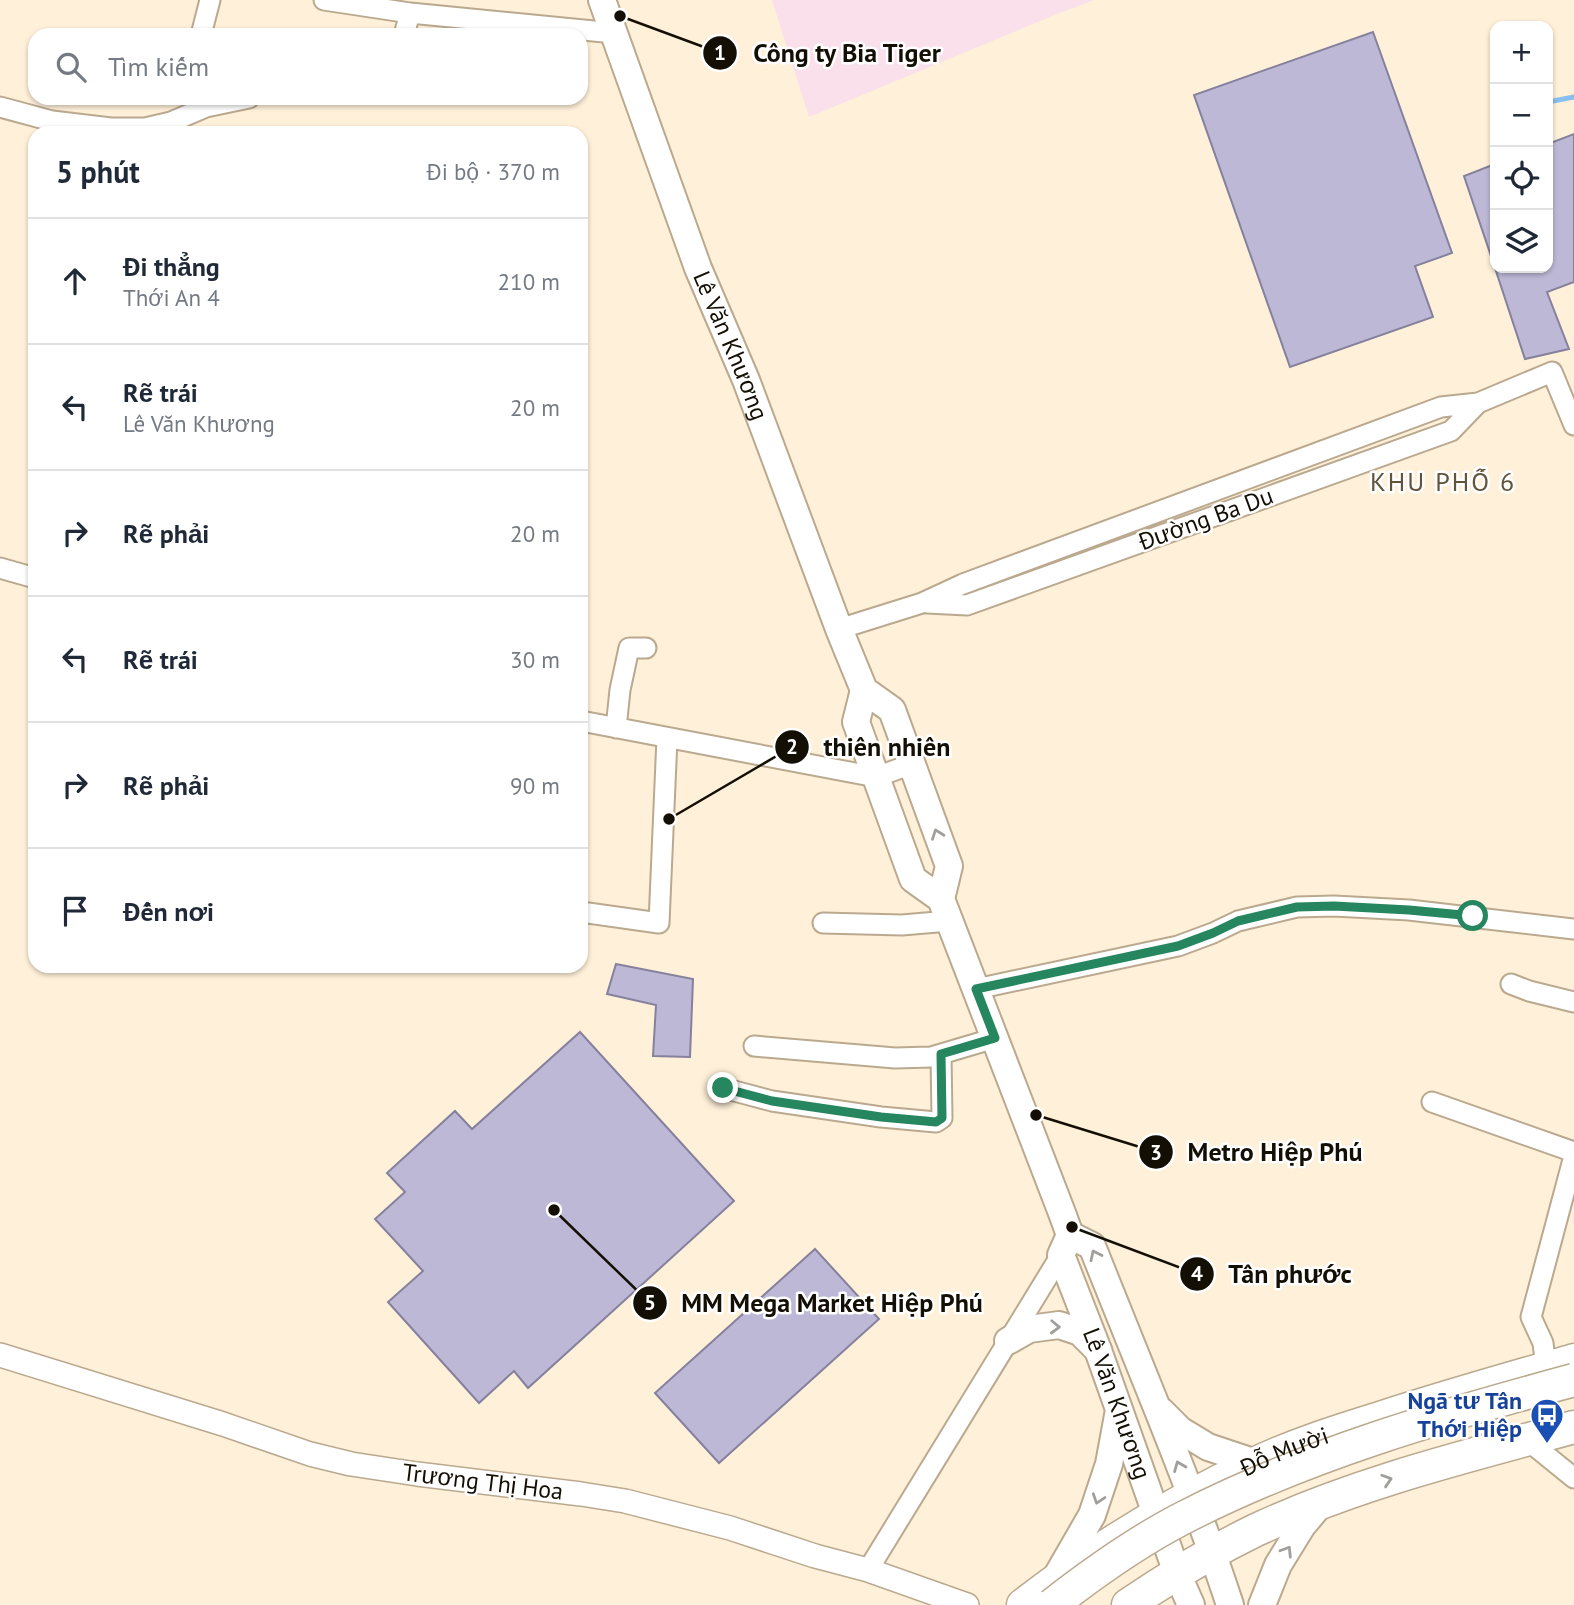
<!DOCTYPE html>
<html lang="vi">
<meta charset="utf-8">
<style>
body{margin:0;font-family:"PT Sans",sans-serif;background:#f2f2f3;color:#1f2937}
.controls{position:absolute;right:21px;top:21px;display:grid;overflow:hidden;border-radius:14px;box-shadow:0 2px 5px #0004}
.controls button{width:63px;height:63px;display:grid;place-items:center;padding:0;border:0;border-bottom:2px solid #e0e1e3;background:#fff;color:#1f2937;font:35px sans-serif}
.stop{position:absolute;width:21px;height:21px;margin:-16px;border:5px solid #25865f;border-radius:50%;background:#fff}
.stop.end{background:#25865f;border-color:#fff;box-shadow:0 2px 7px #0008}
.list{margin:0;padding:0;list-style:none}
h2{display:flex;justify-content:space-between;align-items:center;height:91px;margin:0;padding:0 28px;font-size:30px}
h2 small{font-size:23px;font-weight:400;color:#747a83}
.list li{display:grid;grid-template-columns:46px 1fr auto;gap:21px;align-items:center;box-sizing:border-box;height:126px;padding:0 28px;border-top:2px solid #e0e1e3}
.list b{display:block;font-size:26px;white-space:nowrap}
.list p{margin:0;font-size:23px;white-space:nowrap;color:#747a83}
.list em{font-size:23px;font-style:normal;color:#747a83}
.icon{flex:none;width:38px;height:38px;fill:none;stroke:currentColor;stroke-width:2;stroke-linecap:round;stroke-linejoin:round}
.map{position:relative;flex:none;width:1574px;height:1605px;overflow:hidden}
.search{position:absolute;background:#fff;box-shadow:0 2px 5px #0004;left:28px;top:28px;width:560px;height:77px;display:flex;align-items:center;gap:18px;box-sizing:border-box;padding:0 24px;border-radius:21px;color:#747a83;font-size:26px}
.panel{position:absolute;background:#fff;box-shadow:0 2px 5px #0004;left:28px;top:126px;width:560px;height:847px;border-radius:21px}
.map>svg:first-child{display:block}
.industrial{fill:#f9e0eb}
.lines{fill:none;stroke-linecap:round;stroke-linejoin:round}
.stream{stroke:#89bef0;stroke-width:5}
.building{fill:#bcb8d6;stroke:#85819d;stroke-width:2}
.minor-casing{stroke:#baa98e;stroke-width:23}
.tertiary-casing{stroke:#baa98e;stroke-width:26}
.secondary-casing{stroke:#baa98e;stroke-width:30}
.trunk-casing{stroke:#baa98e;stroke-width:35}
.minor{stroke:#fff;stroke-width:19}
.tertiary{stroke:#fff;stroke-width:23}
.secondary{stroke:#fff;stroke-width:26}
.trunk{stroke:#fff;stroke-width:32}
.trunk-bridge-casing{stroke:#baa98e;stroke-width:35;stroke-linecap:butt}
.trunk-bridge{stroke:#fff;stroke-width:32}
.oneway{stroke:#a19f9b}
.route{stroke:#25865f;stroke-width:9}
.labels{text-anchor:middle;stroke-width:5;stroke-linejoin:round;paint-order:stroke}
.street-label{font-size:24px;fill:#140f05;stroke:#fff}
.transit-label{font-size:24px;font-weight:bold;fill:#164399;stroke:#fff;text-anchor:end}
.neighbourhood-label{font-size:26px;letter-spacing:2px;fill:#62533b;stroke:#fff}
.leader{fill:none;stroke:#140f05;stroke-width:2.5}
.callout-dot{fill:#140f05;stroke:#fff;stroke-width:2.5}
.mark-label{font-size:21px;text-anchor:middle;font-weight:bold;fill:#fff}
.callout-label{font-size:26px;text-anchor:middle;font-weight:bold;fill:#140f05;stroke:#fff;stroke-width:5;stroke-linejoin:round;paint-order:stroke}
</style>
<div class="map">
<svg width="1574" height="1605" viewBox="0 0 1574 1605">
<rect width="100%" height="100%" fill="#fef0d9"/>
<!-- industrial -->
<path class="industrial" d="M772 0H1094L1057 14 809 117Z"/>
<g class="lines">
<!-- stream -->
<path class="stream" d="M1548 102 1574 97"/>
</g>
<!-- building -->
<path class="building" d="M1373 32 1452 253 1415 266 1433 317 1290 367 1194 95Z
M1574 134V282L1547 292 1569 349 1525 359 1495 268H1548V144Z
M1495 164V262H1493L1464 176Z
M616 964 693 979 690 1057 653 1056 656 1005 607 994Z
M580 1032 734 1201 528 1388 514 1371 479 1403 388 1302 423 1271 375 1219 405 1192 387 1173 455 1111 472 1129Z
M815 1249 879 1319 719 1463 655 1393Z"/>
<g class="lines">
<defs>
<path id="minor" d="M324 0 410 13 614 33
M201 35 210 0
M404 35 410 13
M0 107 52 121 111 128H145L171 122 206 107 249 98
M0 568 35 578
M927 603 967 605 1451 431 1478 403
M839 629 922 603 963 584 1441 407 1478 403 1552 372 1574 425
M581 721 876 777 912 764
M616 728 620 690 629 648H646
M581 912 659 923 667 738
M823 923 902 925 949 921
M1511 984 1529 991 1574 1002
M976 989 1178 946 1213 933 1238 921 1297 907 1334 906 1409 910 1574 929
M754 1046 895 1058 931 1057 995 1038
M723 1088 772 1101 881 1117 936 1122 942 1118 941 1054
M1432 1102 1574 1152
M1546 1368 1543 1343 1531 1317 1574 1156
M1527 1440 1574 1478
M868 1570 1061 1255"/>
<path id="tertiary" d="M0 1355 223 1424 310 1454 351 1464 417 1474 581 1494 625 1501 730 1528 815 1556 868 1570 967 1605"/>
<g id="secondary">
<path id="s1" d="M602 0 698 268 746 380 839 629 864 690 892 710 949 866 941 899"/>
<path id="s2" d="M864 690 856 722 913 879 941 899 1062 1213 1070 1235 1061 1255 1098 1350 1177 1573 1191 1605"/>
<path d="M1070 1235 1092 1246C1139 1365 1190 1483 1230 1605"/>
<path d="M1008 1341 1029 1329 1059 1325 1080 1332 1098 1350"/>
<path d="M1161 1411 1180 1430 1208 1447 1256 1463"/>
<path d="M1054 1581 1092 1515 1109 1464 1119 1410"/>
<path d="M1262 1605 1278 1565 1302 1526 1322 1502"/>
</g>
<g id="trunk">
<path id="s3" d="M1023 1605C1094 1550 1173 1502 1254 1464 1294 1445 1338 1431 1380 1418 1444 1397 1509 1379 1574 1360"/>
<path d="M1128 1605C1169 1577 1211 1552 1256 1530 1357 1483 1467 1456 1574 1427"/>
</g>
</defs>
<!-- minor casing -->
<use href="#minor" class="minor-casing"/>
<!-- tertiary casing -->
<use href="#tertiary" class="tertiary-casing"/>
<!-- secondary casing -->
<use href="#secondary" class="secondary-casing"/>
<!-- trunk casing -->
<use href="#trunk" class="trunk-casing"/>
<!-- minor -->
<use href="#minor" class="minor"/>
<!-- tertiary -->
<use href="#tertiary" class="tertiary"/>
<!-- secondary -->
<use href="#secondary" class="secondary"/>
<!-- trunk -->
<use href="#trunk" class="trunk"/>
<defs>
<path id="trunk-bridge" d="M1052 1605C1093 1573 1138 1541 1185 1517 1308 1454 1441 1416 1574 1380"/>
</defs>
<!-- trunk-bridge casing -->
<use href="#trunk-bridge" class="trunk-bridge-casing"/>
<!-- trunk-bridge -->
<use href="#trunk-bridge" class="trunk-bridge"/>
</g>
<!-- one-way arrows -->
<defs><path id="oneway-chevron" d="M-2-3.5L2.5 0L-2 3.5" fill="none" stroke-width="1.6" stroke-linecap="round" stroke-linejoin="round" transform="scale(1.75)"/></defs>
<g class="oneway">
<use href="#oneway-chevron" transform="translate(937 834) rotate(-110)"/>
<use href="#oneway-chevron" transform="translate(1095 1255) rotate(-116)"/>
<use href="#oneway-chevron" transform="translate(1055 1327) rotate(2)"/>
<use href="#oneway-chevron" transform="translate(1179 1466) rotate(-112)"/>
<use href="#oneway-chevron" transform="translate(1387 1480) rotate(-18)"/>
<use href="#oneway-chevron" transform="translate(1098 1499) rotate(108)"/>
<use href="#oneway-chevron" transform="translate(1287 1551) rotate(-58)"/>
</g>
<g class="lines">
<!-- route -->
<path class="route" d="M723 1088 772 1101 881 1117 936 1122 942 1118 941 1054 995 1038 976 989 1178 946 1213 933 1238 921 1297 907 1334 906 1409 910 1473 916"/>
</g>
<!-- icons -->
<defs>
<symbol id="bus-pin" viewBox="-11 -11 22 30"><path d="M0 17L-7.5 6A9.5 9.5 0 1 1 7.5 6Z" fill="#1a4fb4" stroke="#fff"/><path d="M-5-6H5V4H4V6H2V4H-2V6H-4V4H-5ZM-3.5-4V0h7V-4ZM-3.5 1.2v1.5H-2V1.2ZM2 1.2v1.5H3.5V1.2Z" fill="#fff"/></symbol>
</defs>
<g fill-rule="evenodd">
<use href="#bus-pin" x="1528" y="1396" width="38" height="52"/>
</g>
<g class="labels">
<!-- street labels -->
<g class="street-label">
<text dy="8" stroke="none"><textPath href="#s1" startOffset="369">Lê Văn Khương</textPath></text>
<text transform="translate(1206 519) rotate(-20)" y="8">Đường Ba Du</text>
<text dy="8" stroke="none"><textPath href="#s2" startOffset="775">Lê Văn Khương</textPath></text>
<text dy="8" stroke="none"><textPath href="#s3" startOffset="304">Đỗ Mười</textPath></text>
<text transform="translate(483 1482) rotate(7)" y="8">Trương Thị Hoa</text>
</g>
<!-- transit labels -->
<g class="transit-label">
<text x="1522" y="1409">Ngã tư Tân<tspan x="1522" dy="28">Thới Hiệp</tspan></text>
</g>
<!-- neighbourhood labels -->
<g class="neighbourhood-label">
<text x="1443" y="491">KHU PHỐ 6</text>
</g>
</g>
<!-- callouts -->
<path class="leader" d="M620 16L720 53M669 819L792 747M1036 1115L1156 1152M1072 1227L1197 1274M554 1210L650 1303"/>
<g class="callout-dot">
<circle cx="620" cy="16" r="7"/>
<circle cx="669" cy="819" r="7"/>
<circle cx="1036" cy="1115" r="7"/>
<circle cx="1072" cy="1227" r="7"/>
<circle cx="554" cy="1210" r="7"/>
<circle cx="720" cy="53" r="18"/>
<circle cx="792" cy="747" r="18"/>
<circle cx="1156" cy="1152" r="18"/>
<circle cx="1197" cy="1274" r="18"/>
<circle cx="650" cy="1303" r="18"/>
</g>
<g class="mark-label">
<text x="720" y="60">1</text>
<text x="792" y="754">2</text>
<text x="1156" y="1160">3</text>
<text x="1197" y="1281">4</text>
<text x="650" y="1310">5</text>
</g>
<g class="callout-label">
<text x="847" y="62">Công ty Bia Tiger</text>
<text x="887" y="756">thiên nhiên</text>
<text x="1275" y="1161">Metro Hiệp Phú</text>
<text x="1290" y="1283">Tân phước</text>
<text x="832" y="1312">MM Mega Market Hiệp Phú</text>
</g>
</svg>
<div class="controls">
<button>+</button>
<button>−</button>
<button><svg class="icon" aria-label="locate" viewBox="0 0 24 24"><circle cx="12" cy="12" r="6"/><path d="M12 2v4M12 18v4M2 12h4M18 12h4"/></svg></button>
<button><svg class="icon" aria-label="layers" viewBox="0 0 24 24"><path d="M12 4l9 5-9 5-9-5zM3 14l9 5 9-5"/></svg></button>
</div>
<div class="stop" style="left:1473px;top:916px"></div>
<div class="stop end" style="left:723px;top:1088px"></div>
<div class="search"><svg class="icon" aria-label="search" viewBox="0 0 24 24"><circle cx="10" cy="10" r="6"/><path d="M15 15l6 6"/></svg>Tìm kiếm</div>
<section class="panel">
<h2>5 phút<small>Đi bộ · 370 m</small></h2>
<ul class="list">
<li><svg class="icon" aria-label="ahead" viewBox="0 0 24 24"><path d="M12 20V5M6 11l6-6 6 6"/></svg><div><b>Đi thẳng</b><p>Thới An 4</p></div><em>210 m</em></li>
<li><svg class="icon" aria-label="left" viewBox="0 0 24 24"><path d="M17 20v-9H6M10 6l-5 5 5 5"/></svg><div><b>Rẽ trái</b><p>Lê Văn Khương</p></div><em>20 m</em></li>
<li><svg class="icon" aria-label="right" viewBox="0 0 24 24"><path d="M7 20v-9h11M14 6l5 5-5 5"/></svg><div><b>Rẽ phải</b></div><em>20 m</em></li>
<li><svg class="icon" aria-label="left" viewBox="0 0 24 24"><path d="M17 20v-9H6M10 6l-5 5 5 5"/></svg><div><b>Rẽ trái</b></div><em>30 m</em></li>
<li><svg class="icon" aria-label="right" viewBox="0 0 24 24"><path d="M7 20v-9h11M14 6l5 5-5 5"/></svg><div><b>Rẽ phải</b></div><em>90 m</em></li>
<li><svg class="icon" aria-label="arrive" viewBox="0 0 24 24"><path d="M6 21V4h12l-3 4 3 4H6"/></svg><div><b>Đến nơi</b></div></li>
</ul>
</section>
</div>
